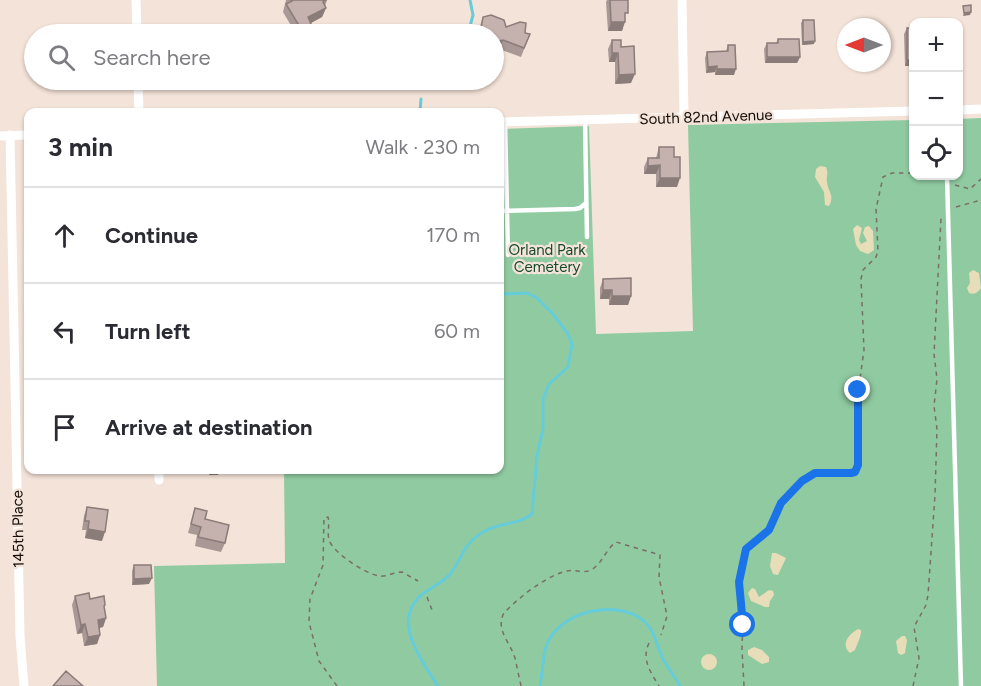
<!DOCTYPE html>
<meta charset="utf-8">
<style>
body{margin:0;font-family:Figtree,sans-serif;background:#f7f7f7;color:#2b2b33}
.controls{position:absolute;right:18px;top:18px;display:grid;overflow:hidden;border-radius:12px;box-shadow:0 2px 4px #0004}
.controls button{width:54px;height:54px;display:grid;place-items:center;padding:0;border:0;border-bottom:2px solid #e1e1e2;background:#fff;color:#2b2b33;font:30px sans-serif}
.compass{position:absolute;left:837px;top:18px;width:54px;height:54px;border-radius:50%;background:#fff;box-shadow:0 2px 4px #0004;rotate:270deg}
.stop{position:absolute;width:18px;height:18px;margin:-14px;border:4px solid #1a73e8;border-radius:50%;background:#fff}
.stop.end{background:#1a73e8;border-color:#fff;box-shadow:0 2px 6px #0008}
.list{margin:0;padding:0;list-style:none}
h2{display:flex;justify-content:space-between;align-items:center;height:78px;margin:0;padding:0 24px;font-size:26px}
h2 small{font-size:20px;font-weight:400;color:#7c7c81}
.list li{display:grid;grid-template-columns:39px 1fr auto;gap:18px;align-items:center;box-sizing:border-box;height:96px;padding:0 24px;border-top:2px solid #e1e1e2}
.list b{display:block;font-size:22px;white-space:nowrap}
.list em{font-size:20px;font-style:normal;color:#7c7c81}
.icon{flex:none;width:33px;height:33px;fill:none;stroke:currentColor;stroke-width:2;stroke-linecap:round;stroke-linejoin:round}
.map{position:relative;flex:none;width:981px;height:686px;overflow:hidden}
.search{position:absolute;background:#fff;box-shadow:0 2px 4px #0004;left:24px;top:24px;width:480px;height:66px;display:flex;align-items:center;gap:15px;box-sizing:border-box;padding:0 21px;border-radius:33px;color:#7c7c81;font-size:22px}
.panel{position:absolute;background:#fff;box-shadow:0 2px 4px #0004;left:24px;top:108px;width:480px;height:366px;border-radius:12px}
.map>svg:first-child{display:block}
.green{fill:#90caa1}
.sand{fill:#e7ddb8}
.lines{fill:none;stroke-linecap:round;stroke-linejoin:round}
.stream{stroke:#65ccda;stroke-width:3}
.path{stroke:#796e67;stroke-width:1.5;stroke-dasharray:4.5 4.5;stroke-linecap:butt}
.service{stroke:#fff;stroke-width:4.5}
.minor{stroke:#fff;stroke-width:9}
.wall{fill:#a99895}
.shaded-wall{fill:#8a7c79}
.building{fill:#c5b1ad;stroke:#8a7c79;stroke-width:1.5}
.route{stroke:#1a73e8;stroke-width:8}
.labels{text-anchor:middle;stroke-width:4.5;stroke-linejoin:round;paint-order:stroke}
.street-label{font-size:15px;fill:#100b07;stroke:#f4e3d8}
.park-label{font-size:15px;fill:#15492a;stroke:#f4e3d8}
</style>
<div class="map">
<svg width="981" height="686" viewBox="0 0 981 686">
<rect width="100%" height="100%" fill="#f4e3d8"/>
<!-- green -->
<path class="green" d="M981 118V686H157L154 566 285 563 284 470H500V129L589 126 596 334 693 331 688 125 913 120 914 176H958L959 119Z"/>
<!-- sand -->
<path class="sand" d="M820 166 826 167C829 174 826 175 827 182 828 192 835 195 829 206L825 205 824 192 815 177 816 169Z
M857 225 862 228 859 240 861 244 867 241 863 233 865 227 869 226 873 231 874 250 868 254 860 251 856 245 853 229Z
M973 270 979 273 981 288C978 292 975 295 969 293L967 288 970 283 969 273Z
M772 553H776L786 558 778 575 773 574 770 566Z
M752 588 755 589 759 597 769 590 773 591 774 595 770 601 769 607H765L751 601 748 593Z
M858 629 861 630C862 634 857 645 855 650L850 653C840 644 849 634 858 629Z
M902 636H905L907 640 905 653 901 655 898 653 896 641Z
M754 647 762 650 769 657V662L762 664 748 655V650Z
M701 662a8 8 0 1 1 16 0a8 8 0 1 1-16 0Z"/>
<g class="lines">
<!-- stream -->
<path class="stream" d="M468 34 473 15 470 0
M422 82 427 80
M420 112 421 99
M438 686C423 663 393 624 418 598 427 589 443 583 451 573 463 556 464 542 485 531 500 522 519 525 532 514L537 456 543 429V399L549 384 568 367 572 344 568 334 553 314 537 298 527 293 500 294
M540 686C542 674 543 661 545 650 555 611 617 597 645 622 655 631 657 647 663 659 668 668 675 677 680 686"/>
<!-- path -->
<path class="path" d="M955 185 970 189 981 179
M956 207 981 200
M427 597 432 610
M649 643C641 659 651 673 659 686
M337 686 319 661 309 622 310 599 323 565 324 518 328 517C330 524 327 532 329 540 333 553 366 574 379 576 387 577 394 572 402 572L418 581
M521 686C519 677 517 667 515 658 510 642 495 629 504 613 518 598 547 575 567 571 575 569 583 574 591 570 602 564 606 549 616 542L660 555 659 577 667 616 661 635
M744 686 742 649 743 615 739 589 744 554 753 541 769 530 781 503 802 481 815 473H851L855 472 858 465 857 400 864 350 861 279 863 270 876 257 878 251 876 209 883 177 892 173H914
M913 686 919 658 914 627 926 605 928 595 935 495 937 429 934 406 937 379 934 354 941 218"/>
<!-- service -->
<path class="service" d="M585 120 587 237
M505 122 508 255
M947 176 961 686
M500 211 575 209 580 208 586 203"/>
<!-- minor -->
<path class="minor" d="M136 0 137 34
M682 0 684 117
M138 80 139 112
M958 110 981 109
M500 122 914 111
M10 135 20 636 24 686
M0 136 28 135
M159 470V480"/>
</g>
<!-- wall -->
<path class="wall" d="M286 0H327L325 6 326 8 322 17 311 23V24L308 33 304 34H296L283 12Z
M607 0H628L622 31H608L606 2Z
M483 17 506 27 530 34 521 57 499 49 494 51V34H478L480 26Z
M803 20 814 44 802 45 801 23Z
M907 28H914V66H905L904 34Z
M778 39 800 57 797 63H765L764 49 767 43H776Z
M612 40 621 47 631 83 615 84V62H609L608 49Z
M728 45 734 75H715V72L706 73 705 58 707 52 726 51Z
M659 147 674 157 677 187H656V174H644V167L648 158H656Z
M603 279 631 296 628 305H609V299H600V288Z
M87 507 102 541 85 538 86 530H82L84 516Z
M195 508 225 543 221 552 195 546 197 535 188 533Z
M134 565 149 584 132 585V571Z
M75 596 90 599 104 609 106 618 103 627 99 628 100 635 97 644 84 646 82 633 77 634 72 605Z"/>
<!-- shaded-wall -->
<path class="shaded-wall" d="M326 8 322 17 305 26 308 17Z
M971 12 970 15 963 16 964 13Z
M611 22H625L622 31H608Z
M311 24 308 33 304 34H299L301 29Z
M503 40 499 49 494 51 496 42Z
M815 41 814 44 802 45 803 42Z
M612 53H618L615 62H609Z
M767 57H800L797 63H765Z
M907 60H914V66H905Z
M717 66 715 72 706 73 708 67Z
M717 69H736L734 75H715Z
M635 74 631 83 615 84 619 75Z
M660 165 656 174H644L648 166Z
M660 178H680L677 187H656Z
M603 290H612L609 299H600Z
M612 296H631L628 305H609Z
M210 472H219L218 475H209Z
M88 529 105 532 102 541 85 538Z
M152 578 149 584 132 585 134 579Z
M106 618 103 627 94 629 98 620Z
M85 624 82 633 77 634 81 625Z
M100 635 97 644 84 646 88 637Z"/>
<!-- building -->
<path class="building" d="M291 0H326L323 2 326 8 308 17 311 24 301 29 286 4 292 1Z
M610 0H628V13H625V22H611Z
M971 5V12L964 13 963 6Z
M491 15 504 20 506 27 520 22 526 23 525 33 530 34 524 48 503 40 496 42 494 41V34H480L483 17Z
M803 20H814L815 41 803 42Z
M907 28H914V60H907Z
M778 39H799L800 57H767V43H778Z
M612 40H621V47L634 46 635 74 619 75 618 53H612Z
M728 45H735L736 69H717V66L708 67 707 52 728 51Z
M659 147H674V157H680V178H660V165L648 166V158H659Z
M631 278V296H612V290H603V279Z
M210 470H219V472H210Z
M87 507 108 510 105 532 88 529 89 521H85Z
M195 508 207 511 205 519 229 525 225 543 198 537 201 527 191 524Z
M134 565H151L152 578 134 579Z
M89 593 90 599 104 596 105 605 104 606 106 618 98 620 100 635 88 637 85 624 81 625 75 596Z
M66 671 83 686H53Z"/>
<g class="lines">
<!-- route -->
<path class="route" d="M743 625 739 582 746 549 769 530 781 503 802 481 815 473H851L855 472 858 465V390"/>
</g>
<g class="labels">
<!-- street labels -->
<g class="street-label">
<text transform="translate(706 117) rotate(-2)" y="5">South 82nd Avenue</text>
<text transform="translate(18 529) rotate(-91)" y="5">145th Place</text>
</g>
<!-- park labels -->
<g class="park-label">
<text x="547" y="255">Orland Park<tspan x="547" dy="17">Cemetery</tspan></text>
</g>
</g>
</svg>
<div class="controls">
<button>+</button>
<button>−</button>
<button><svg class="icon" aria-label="locate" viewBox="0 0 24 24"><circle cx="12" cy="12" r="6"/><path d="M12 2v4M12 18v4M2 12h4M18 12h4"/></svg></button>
</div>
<svg class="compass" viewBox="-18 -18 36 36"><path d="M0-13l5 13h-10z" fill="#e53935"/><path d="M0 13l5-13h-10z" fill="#7c7c81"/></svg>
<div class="stop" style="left:743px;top:625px"></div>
<div class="stop end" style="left:858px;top:390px"></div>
<div class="search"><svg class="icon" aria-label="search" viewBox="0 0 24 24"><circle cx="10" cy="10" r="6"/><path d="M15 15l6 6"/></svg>Search here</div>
<section class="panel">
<h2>3 min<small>Walk · 230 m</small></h2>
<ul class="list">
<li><svg class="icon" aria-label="ahead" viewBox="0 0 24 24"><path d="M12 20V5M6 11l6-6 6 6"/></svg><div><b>Continue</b></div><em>170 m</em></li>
<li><svg class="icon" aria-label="left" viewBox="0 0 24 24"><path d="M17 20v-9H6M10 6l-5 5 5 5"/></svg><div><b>Turn left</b></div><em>60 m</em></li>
<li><svg class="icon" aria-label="arrive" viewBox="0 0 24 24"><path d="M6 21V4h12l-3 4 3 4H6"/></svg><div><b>Arrive at destination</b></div></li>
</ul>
</section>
</div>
